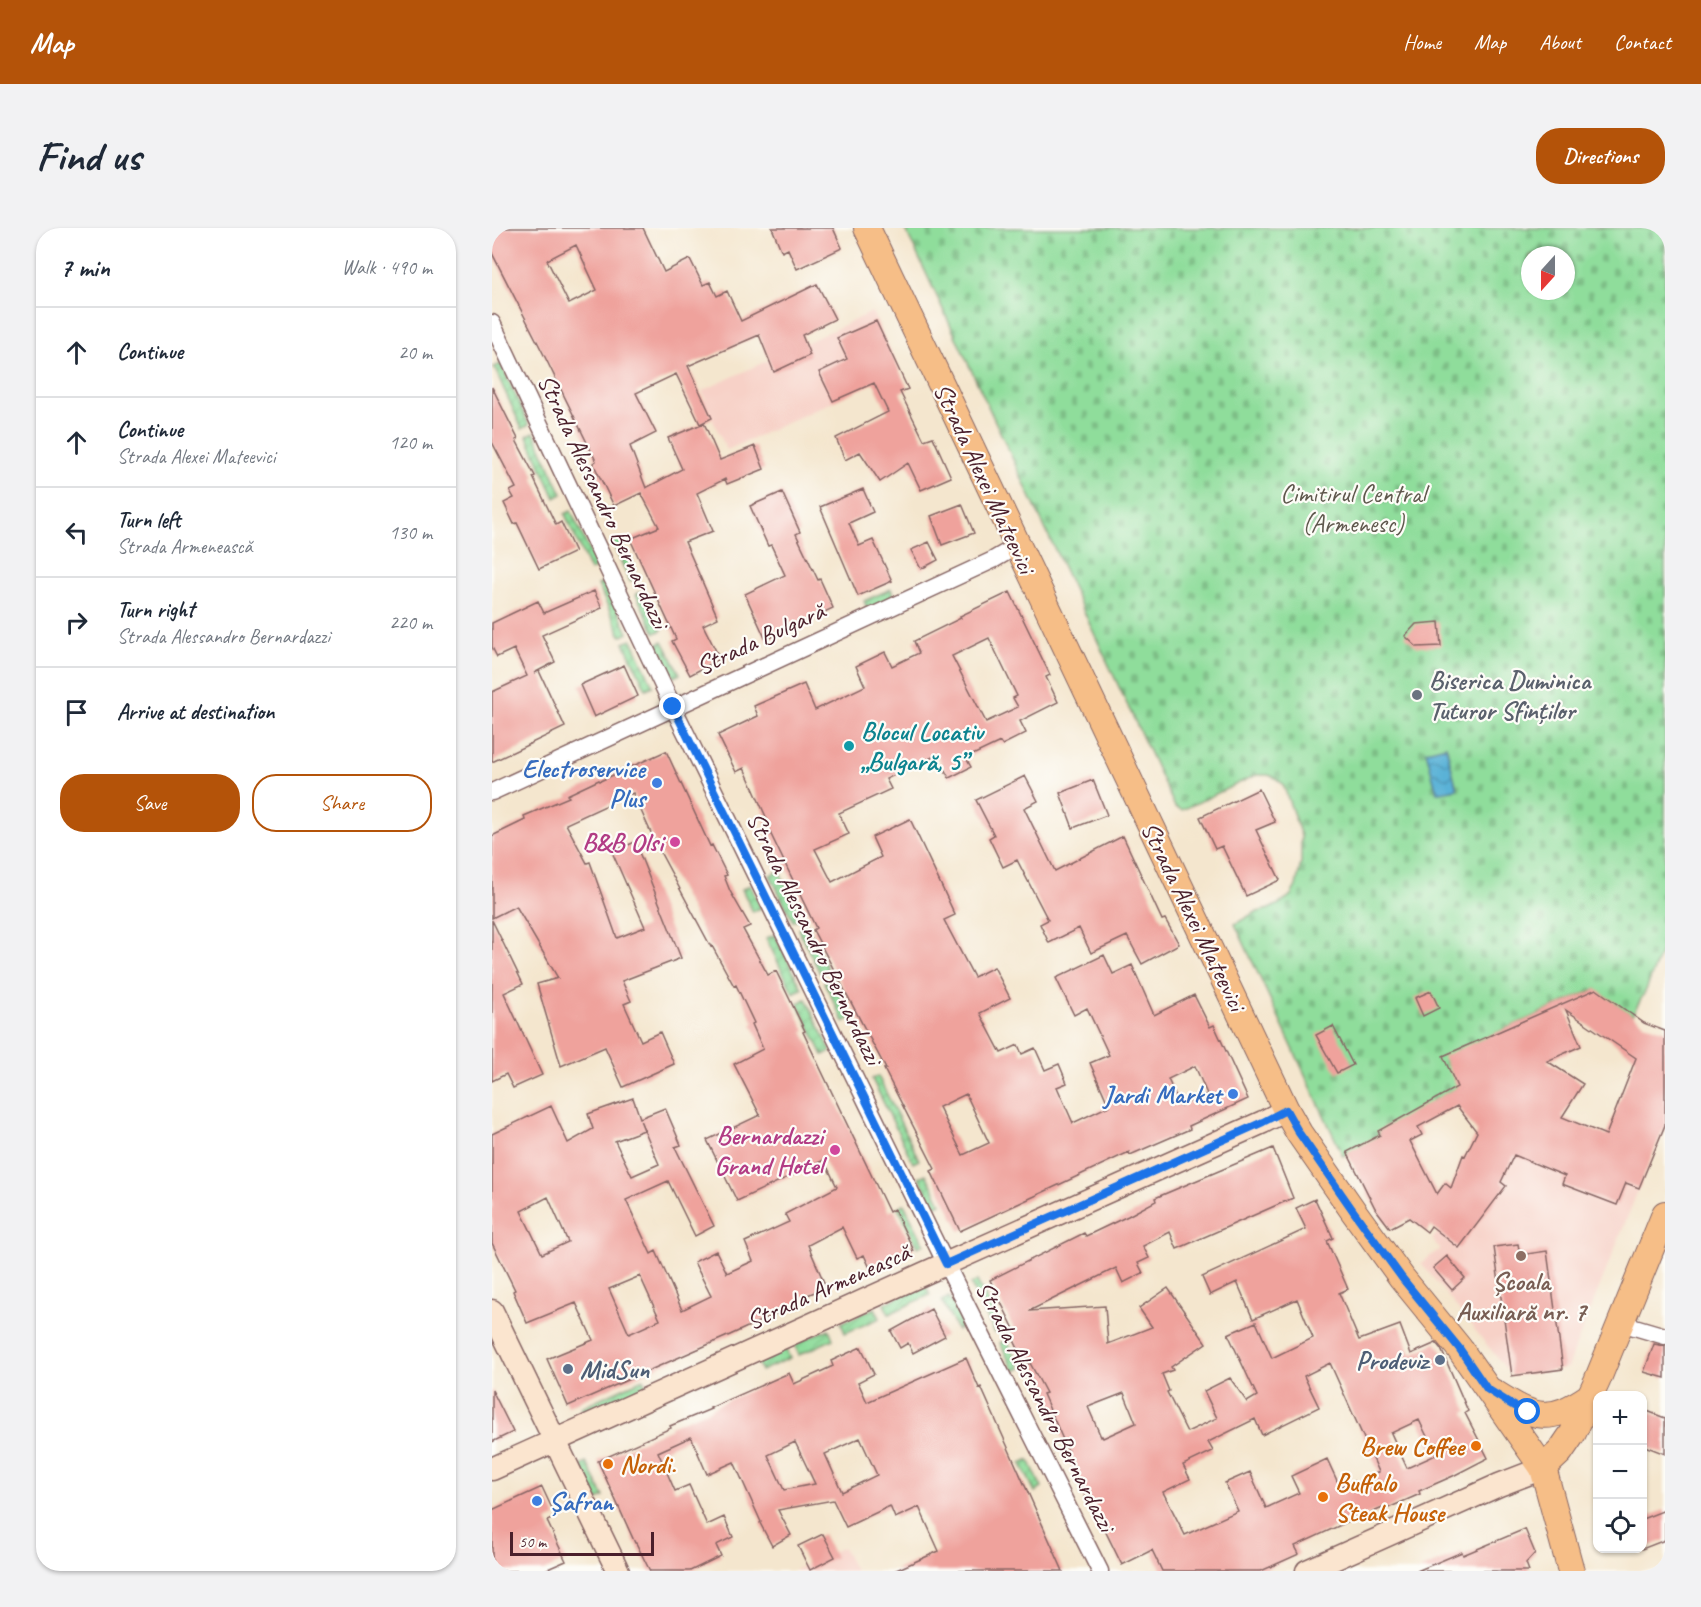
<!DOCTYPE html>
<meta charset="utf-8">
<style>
body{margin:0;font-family:Caveat,sans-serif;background:#f2f2f3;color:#1f2937}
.controls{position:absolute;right:18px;bottom:18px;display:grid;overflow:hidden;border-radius:12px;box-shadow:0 2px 4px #0004}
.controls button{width:54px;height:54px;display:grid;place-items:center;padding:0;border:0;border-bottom:2px solid #e0e1e3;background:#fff;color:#1f2937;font:30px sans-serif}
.compass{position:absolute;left:1029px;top:18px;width:54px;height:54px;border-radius:50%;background:#fff;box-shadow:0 2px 4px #0004;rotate:201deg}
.scale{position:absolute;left:18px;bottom:15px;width:144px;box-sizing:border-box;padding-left:6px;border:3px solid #4a1f2b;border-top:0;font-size:16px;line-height:21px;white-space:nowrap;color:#4a1f2b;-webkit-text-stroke:4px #fdfcf7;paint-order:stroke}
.stop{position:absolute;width:18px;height:18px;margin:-14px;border:4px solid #1a73e8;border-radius:50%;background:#fff}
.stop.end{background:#1a73e8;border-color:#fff;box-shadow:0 2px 6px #0008}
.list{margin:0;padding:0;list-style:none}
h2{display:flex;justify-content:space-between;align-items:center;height:78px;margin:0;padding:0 24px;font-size:26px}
h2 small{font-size:20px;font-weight:400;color:#747a83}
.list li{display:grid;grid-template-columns:39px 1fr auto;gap:18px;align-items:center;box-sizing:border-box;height:90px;padding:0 24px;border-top:2px solid #e0e1e3}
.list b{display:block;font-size:22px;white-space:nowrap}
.list p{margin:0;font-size:20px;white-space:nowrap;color:#747a83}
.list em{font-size:20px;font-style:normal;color:#747a83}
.actions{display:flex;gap:12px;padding:18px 24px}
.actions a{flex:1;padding:14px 0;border:2px solid #b45309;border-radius:24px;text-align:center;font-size:21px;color:#b45309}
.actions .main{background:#b45309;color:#fff}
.icon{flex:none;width:33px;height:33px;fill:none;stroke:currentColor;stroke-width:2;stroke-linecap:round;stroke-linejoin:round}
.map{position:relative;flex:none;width:1173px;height:1343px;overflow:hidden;border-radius:24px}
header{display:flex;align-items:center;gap:36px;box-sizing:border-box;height:84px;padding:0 30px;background:#b45309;color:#fff}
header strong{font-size:28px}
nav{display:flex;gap:33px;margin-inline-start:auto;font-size:21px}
.intro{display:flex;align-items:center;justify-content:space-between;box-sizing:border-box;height:144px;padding:0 36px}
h1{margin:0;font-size:42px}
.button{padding:15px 27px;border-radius:24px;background:#b45309;color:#fff;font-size:21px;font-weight:700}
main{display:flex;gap:36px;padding:0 36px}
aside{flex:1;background:#fff;border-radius:24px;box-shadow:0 2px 4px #0004}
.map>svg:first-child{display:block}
.built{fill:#f7d1c7}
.cemetery{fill:url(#cemetery-stones);stroke:#6c7e63;stroke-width:1.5;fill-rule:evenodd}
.garden{fill:url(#garden-furrows);stroke:#6c7e63;stroke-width:1.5}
.water{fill:url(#water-waves);stroke:#526881;stroke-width:1.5}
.building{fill:#efa29c;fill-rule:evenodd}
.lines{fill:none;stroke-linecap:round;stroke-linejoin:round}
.minor-casing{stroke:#866564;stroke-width:19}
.secondary-casing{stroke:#866564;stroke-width:25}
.primary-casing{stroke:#866564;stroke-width:28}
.minor{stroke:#fff;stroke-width:16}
.secondary{stroke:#fbe5cf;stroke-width:22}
.primary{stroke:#f6be87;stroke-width:26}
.route{stroke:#1a73e8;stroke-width:8}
.worship-dot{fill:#6b7280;stroke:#fdfcf7;stroke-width:2}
.culture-dot{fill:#0f9aa8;stroke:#fdfcf7;stroke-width:2}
.shop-dot{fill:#3f7fe0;stroke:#fdfcf7;stroke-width:2}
.hotel-dot{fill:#d1479c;stroke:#fdfcf7;stroke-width:2}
.education-dot{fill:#8d6e63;stroke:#fdfcf7;stroke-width:2}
.service-dot{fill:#5c6f8a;stroke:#fdfcf7;stroke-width:2}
.food-dot{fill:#e8710a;stroke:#fdfcf7;stroke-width:2}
.labels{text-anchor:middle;stroke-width:4.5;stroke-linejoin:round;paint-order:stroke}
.street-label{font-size:26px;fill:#4a1f2b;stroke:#fdfcf7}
.park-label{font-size:26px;fill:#5f584d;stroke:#fdfcf7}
.worship-label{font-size:26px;font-weight:bold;fill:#5b616d;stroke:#fdfcf7;text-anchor:start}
.culture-label{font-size:26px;font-weight:bold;fill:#0d838f;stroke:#fdfcf7;text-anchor:start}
.shop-label{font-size:26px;font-weight:bold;fill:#366cbe;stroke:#fdfcf7;text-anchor:end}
.hotel-label{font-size:26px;font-weight:bold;fill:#b23c85;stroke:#fdfcf7;text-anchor:end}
.education-label{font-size:26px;font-weight:bold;fill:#785e54;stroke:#fdfcf7}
.service-label{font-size:26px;font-weight:bold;fill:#4e5e75;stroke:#fdfcf7;text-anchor:end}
.food-label{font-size:26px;font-weight:bold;fill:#c56008;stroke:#fdfcf7;text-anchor:start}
</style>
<header>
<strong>Map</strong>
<nav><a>Home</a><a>Map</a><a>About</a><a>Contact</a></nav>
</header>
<div class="intro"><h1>Find us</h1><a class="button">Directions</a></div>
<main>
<aside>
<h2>7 min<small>Walk · 490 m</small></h2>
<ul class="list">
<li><svg class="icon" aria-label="ahead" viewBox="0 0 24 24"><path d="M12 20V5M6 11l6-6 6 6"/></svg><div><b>Continue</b></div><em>20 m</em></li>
<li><svg class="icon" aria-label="ahead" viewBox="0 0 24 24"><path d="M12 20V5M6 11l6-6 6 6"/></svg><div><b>Continue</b><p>Strada Alexei Mateevici</p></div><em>120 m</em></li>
<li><svg class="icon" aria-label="left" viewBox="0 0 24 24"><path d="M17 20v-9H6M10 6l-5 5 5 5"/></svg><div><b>Turn left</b><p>Strada Armenească</p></div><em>130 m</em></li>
<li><svg class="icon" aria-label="right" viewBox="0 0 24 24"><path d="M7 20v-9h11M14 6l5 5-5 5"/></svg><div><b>Turn right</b><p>Strada Alessandro Bernardazzi</p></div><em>220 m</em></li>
<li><svg class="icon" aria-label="arrive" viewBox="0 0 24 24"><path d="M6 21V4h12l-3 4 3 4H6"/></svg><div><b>Arrive at destination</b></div></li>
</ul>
<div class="actions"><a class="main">Save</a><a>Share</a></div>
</aside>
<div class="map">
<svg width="1173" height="1343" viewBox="0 0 1173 1343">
<defs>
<pattern id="cemetery-stones" width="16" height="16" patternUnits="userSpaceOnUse" patternTransform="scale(1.5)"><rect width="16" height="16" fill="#8fdd9b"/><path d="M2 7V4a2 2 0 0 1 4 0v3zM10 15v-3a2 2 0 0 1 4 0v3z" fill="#7dbd86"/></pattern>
<pattern id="garden-furrows" width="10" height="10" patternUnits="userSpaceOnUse" patternTransform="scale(1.5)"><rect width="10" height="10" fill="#8fdd9b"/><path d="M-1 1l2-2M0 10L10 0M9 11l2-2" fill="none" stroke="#7dbd86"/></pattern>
<pattern id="water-waves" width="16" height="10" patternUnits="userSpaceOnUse" patternTransform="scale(1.5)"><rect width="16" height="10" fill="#5ab2d7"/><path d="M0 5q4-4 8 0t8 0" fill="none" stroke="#4c90af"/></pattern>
</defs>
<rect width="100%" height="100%" fill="#fdfcf7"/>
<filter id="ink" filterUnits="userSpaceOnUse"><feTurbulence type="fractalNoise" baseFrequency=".0167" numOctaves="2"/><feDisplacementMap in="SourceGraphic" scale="12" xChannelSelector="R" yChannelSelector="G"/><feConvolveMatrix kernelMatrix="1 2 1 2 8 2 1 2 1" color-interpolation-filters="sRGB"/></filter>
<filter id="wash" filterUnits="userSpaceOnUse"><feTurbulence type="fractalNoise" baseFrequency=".008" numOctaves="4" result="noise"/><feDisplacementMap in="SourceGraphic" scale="24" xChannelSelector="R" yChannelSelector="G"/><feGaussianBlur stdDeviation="1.35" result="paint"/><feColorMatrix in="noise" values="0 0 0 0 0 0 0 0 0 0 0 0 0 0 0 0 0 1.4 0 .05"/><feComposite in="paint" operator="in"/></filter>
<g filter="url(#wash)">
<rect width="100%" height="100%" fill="#f4e6ce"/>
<!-- built -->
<path class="built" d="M380 84 408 143 235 222 211 172 214 171 210 163Z
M1016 910 1147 960 1075 1140 1020 1148 929 1035 948 1021 940 1011 952 998Z
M351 1319 363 1343H301Z"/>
<!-- cemetery -->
<path class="cemetery" d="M413 0H1173V713L1154 762 1140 787 1103 761 984 814 971 856 886 905 888 909 851 928 743 696 762 685 777 681 791 674 799 667 804 658 809 635V608L791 556 782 549 776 547H764L690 582 683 579ZM1038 27H1074V63H1038Z"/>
<!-- garden -->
<path class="garden" d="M9 136 37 197 30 201 2 139Z
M42 204 70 266 63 270 35 208Z
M79 283 105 339 98 343 73 286Z
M127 311 145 350 138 353 120 314Z
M113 354 136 405 129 408 106 357Z
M399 361 403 371 376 383 372 373Z
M151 363 170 402 163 405 144 366Z
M140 412 161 458 154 461 132 415Z
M171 413 188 446 182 449 165 416Z
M287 643 310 689 301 693 278 647Z
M258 657 269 680 261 684 250 661Z
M315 697 336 742 328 745 306 701Z
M283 707 310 761 301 765 274 710Z
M340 750 359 790 352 794 332 754Z
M314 771 339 823 331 827 306 775Z
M386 848 427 932 421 935 380 851Z
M434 946 449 975 442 978 427 949Z
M412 976 432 1016 426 1019 406 979Z
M485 1053 510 1101 503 1105 479 1057Z
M433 1056 438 1067 397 1086 392 1076Z
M457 1069 472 1098 465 1102 450 1073Z
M383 1080 388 1090 353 1105 349 1095Z
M337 1101 341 1111 307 1127 302 1116Z
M515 1112 529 1140 522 1143 508 1115Z
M293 1120 298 1130 269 1143 265 1133Z
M151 1151 155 1159 94 1187 89 1179Z
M537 1232 550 1260 543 1264 529 1236Z
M95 1235 112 1269 106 1272 89 1238Z"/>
<!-- water -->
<path class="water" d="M954 518 965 561 945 565 934 523Z"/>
<g id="blocks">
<!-- building -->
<path class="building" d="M0 0H151L172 44 198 31 211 57 218 54 225 68 235 63 249 93 325 56 343 91 310 107 318 127 282 144 267 107 196 138 220 190 208 196 184 146 144 165 164 205 138 218 154 260 190 241 176 210 212 195 228 232 263 218 272 241 235 256 233 251 205 265 221 303 193 314 226 390 211 397 228 431 198 447 180 413 184 411 138 311 167 299 149 265 122 278 101 235 104 233 51 125 0 25ZM84 17 105 62 77 76 55 32Z
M280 0H341L350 20 305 41 296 21 290 24Z
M384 93 416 161 408 164 432 212 441 209 459 249 429 262 416 235 388 254 368 224 353 232 344 210 396 184 382 155 341 173 327 144 355 131 345 110Z
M0 159 26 211 24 212 43 248 41 249 64 297 69 294 83 324 47 341 25 295 22 296 12 275 22 270 18 263 24 260 0 214Z
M371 261 381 284 357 295 367 318 381 312 400 353 366 368 328 279Z
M290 264 308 304 304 306 326 352 328 351 341 380 274 412 253 366 293 347 279 317 276 318 258 278Z
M470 276 482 305 450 317 439 288Z
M437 314 446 332 429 341 419 322Z
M102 363 110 380 50 407 63 434 42 445 47 443 73 499 0 534V464L35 448 22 421 5 429 0 419V395L46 373 52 385Z
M518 364 558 447 554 449 566 474 528 493 534 505 510 517 508 514 474 530 479 539 457 550 445 527 394 551 399 561 347 585 357 606 323 621 340 654 389 629 380 609 418 591 463 687 452 692 482 749 502 739 518 770 488 785 509 825 526 817 530 826 543 820 553 842 567 836 575 855 565 859 581 895 617 878 598 835 617 827 595 780 582 787 564 750 612 727 621 746 640 737 662 787 702 767 718 799 722 797 756 871 697 898 698 901 638 927 637 924 468 1003 439 943 443 941 392 841H394L321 702 324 700 272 592 275 591 252 540 244 544 226 507 266 488 262 478 312 456 323 482 373 458 364 438 393 424 400 438 427 425 422 413 469 390 468 388ZM497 410 525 468 521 470 526 479 494 494 460 428ZM703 838 715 866 688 878 676 851ZM474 866 497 915 471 927 447 879Z
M947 394 949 418 925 419 913 408 924 396Z
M132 437 146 468 102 489 88 457Z
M174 523 218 618 220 617 235 647 232 648 238 663 258 698 251 701 276 747 284 743 313 803 311 804 397 984 402 981 422 1023 379 1042 372 1027 365 1030 350 999 316 1017 334 1059 311 1069 312 1073 238 1107 76 1178 55 1131 101 1112 84 1075 35 1095 21 1063 23 1062 0 1015V906L59 878 76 915 101 901 96 886 141 870 148 890 173 880 189 917 183 919 222 998 203 1008 176 953 134 972 159 1026 164 1023 190 1082 219 1068 202 1034 224 1023 235 1045 261 1033 253 1014 297 994 293 986 345 959 332 932 245 973 215 912 268 887 242 836 271 821 260 796 262 795 244 757 242 758 220 718 219 719 159 607H160L141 565 74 596 95 635 98 634 125 710 153 699 120 624 143 614 189 730 130 753 139 773 132 776 149 813 168 804 182 836 131 859 113 819 69 838 45 756 66 750 24 678 0 690V608L33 592 32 588 77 569 75 567 107 552 108 553ZM148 892 167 936 140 948 123 913 152 902ZM56 969 76 1014 50 1026 29 983ZM148 1048 168 1092 137 1106 117 1061Z
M533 548 546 573 532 580 563 643 631 608 670 692 673 691 687 716 650 736 635 708 599 725 587 700 557 715 548 696 556 692 525 632 511 639 497 610 502 607 484 572Z
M601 552 615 587 581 600 568 565Z
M767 561 783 594 764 602 788 652 754 668 730 618 723 621 708 589Z
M0 692 31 756 12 765 50 847 21 860 14 846 0 853Z
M1104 761 1152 795 1173 803V897L1147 960 1134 955 1125 977 1070 956 1073 948 1022 927 1009 954 1014 958 967 1020 939 998 935 1004 917 990 898 1000 883 980 855 924 888 907 886 903 965 859 951 828ZM1074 782 1144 830 1114 907 1070 889 1091 856 1055 833 1089 818ZM965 878 985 904 973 928 971 927 959 960 953 955 945 966 918 913 930 907 926 899Z
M939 763 947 780 931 788 923 770Z
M841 798 861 837 845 845 824 807Z
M781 920 801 970 685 1021 678 1004 651 1018 657 1030 646 1035 651 1045 631 1055 624 1040 537 1083 613 1078 616 1116 660 1099 647 1080 676 1060 714 1115 679 1139 681 1142 670 1146 677 1163 675 1164 695 1204 725 1190 712 1163 738 1150 755 1174 765 1168 736 1106 764 1094 780 1130 821 1110 805 1071 761 1091 745 1054 718 1067 710 1049 814 1001 804 980 823 971 841 1010 835 1013 856 1061 847 1065 867 1112 908 1097 919 1126 944 1115 949 1121 976 1183 973 1185 996 1230 961 1248 927 1263 928 1266 894 1281 893 1279 867 1290 866 1289 803 1318 807 1326 769 1343H670L660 1322 630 1337 601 1278 598 1279 573 1224 576 1223 551 1166 554 1165 538 1135 534 1137 518 1104 522 1101 498 1052 592 1005 594 1008 636 988 664 973 663 970ZM838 1135 887 1244 864 1255 862 1253 848 1259 835 1231 799 1248 807 1265 774 1280 758 1244 733 1255 746 1283 693 1307 671 1264 698 1251 691 1237 721 1223 716 1214 763 1191 770 1207 827 1179 812 1148ZM632 1165 644 1195 611 1210 610 1208 609 1209 596 1179ZM927 1192 944 1227 915 1240 899 1205Z
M1026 1016 1028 1027 1055 1023 1071 1141 1020 1148 1002 1019Z
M955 1028 973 1050 960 1062 941 1040Z
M439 1081 453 1108 421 1125 416 1115 408 1120 399 1103Z
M1162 1116 1173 1118V1150L1152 1144Z
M369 1119 382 1146 366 1154 375 1174 474 1130 487 1160 489 1159 571 1343H402L447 1323 427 1279 403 1290 398 1278 354 1299 341 1272 286 1282 299 1307 280 1318 268 1295 269 1294 242 1234 215 1246 199 1209 166 1224 183 1263 197 1257 215 1297 232 1289 241 1309 224 1317 229 1328 198 1343H158L144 1315H143L106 1233 179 1200 178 1198 219 1181 218 1180 297 1145 302 1156 341 1138 339 1133ZM368 1210 385 1247 350 1264 333 1226ZM303 1214 323 1256 292 1262 276 1227Z
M0 1162 21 1204 0 1214Z
M1150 1181 1173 1190V1226L1150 1217Z
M50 1259 64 1289 55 1293 74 1333 51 1343H0V1282Z
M1173 1282V1312L1150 1321V1291Z
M1033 1301 1043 1325 1034 1335 1037 1343H925L970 1324 971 1327Z
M331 1306 343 1329 318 1342 306 1318Z"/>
</g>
</g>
<g filter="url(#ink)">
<use href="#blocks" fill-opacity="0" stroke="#866564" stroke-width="1.5"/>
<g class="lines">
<defs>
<path id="minor" d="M0 95 181 479 454 1036 608 1343
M0 564 501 332 525 318
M1129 1095 1173 1108"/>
<path id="secondary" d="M0 1083 126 1343
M0 1241 431 1046 771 894 794 882
M815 1343 1007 1257 1051 1240"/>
<path id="primary" d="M375 0 794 882 807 905 862 984 910 1050 967 1120 1051 1240 1079 1343
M1001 1164C1042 1190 1056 1197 1098 1168
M1051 1240 1068 1224 1081 1205 1105 1153 1173 986"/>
</defs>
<!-- minor casing -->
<use href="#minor" class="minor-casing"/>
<!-- secondary casing -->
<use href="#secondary" class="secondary-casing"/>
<!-- primary casing -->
<use href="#primary" class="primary-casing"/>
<!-- minor -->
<use href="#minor" class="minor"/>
<!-- secondary -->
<use href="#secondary" class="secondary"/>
<!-- primary -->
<use href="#primary" class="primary"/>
</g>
</g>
<g class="lines" filter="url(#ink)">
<!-- route -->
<path class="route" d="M181 479 454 1036 771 894 794 882 807 905 862 984 910 1050 967 1120 995 1161 1022 1178 1036 1184"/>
</g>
<!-- markers -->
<circle class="worship-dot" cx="925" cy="467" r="6"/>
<circle class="culture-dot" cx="357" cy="518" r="6"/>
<g class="shop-dot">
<circle cx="165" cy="555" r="6"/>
<circle cx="741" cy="866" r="6"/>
<circle cx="45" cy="1273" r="6"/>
</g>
<g class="hotel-dot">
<circle cx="183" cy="614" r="6"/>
<circle cx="343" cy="922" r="6"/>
</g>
<circle class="education-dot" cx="1029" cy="1028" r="6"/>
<g class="service-dot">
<circle cx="948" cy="1132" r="6"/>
<circle cx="76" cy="1141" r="6"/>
</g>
<g class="food-dot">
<circle cx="984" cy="1218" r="6"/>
<circle cx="116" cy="1236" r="6"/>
<circle cx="831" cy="1269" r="6"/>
</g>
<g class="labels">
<!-- street labels -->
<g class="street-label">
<text transform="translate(493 250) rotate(65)" y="9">Strada Alexei Mateevici</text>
<text transform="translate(112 273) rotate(65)" y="9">Strada Alessandro Bernardazzi</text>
<text transform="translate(268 410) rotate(-25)" y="9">Strada Bulgară</text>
<text transform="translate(702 688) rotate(64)" y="9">Strada Alexei Mateevici</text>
<text transform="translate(323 710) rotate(64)" y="9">Strada Alessandro Bernardazzi</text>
<text transform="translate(336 1058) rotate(-24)" y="9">Strada Armenească</text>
<text transform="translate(554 1178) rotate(63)" y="9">Strada Alessandro Bernardazzi</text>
</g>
<!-- park labels -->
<g class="park-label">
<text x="861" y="274">Cimitirul Central<tspan x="861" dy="30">(Armenesc)</tspan></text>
</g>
<!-- worship labels -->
<g class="worship-label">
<text x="937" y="461">Biserica Duminica<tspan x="937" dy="30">Tuturor Sfinților</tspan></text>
</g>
<!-- culture labels -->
<g class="culture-label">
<text x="369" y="512">Blocul Locativ<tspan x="369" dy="30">„Bulgară, 5”</tspan></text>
</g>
<!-- shop labels -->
<g class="shop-label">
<text x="153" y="549">Electroservice<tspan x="153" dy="30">Plus</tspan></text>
<text x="729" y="875">Jardi Market</text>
<text x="57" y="1282" text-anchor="start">Șafran</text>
</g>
<!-- hotel labels -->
<g class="hotel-label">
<text x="171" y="623">B&amp;B Olsi</text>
<text x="331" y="916">Bernardazzi<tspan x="331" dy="30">Grand Hotel</tspan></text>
</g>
<!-- education labels -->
<g class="education-label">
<text x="1029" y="1062">Școala<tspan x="1029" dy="30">Auxiliară nr. 7</tspan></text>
</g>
<!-- service labels -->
<g class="service-label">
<text x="936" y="1141">Prodeviz</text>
<text x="88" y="1150" text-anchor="start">MidSun</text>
</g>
<!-- food labels -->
<g class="food-label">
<text x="972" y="1227" text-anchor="end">Brew Coffee</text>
<text x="128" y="1245">Nordi.</text>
<text x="843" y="1263">Buffalo<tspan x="843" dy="30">Steak House</tspan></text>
</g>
</g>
</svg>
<div class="controls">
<button>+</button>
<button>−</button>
<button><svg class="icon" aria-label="locate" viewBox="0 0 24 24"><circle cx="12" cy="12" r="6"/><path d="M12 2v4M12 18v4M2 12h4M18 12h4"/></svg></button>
</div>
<svg class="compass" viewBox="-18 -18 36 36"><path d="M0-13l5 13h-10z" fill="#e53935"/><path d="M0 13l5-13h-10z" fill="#747a83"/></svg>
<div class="scale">50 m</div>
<div class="stop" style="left:1036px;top:1184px"></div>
<div class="stop end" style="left:181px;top:479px"></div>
</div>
</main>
